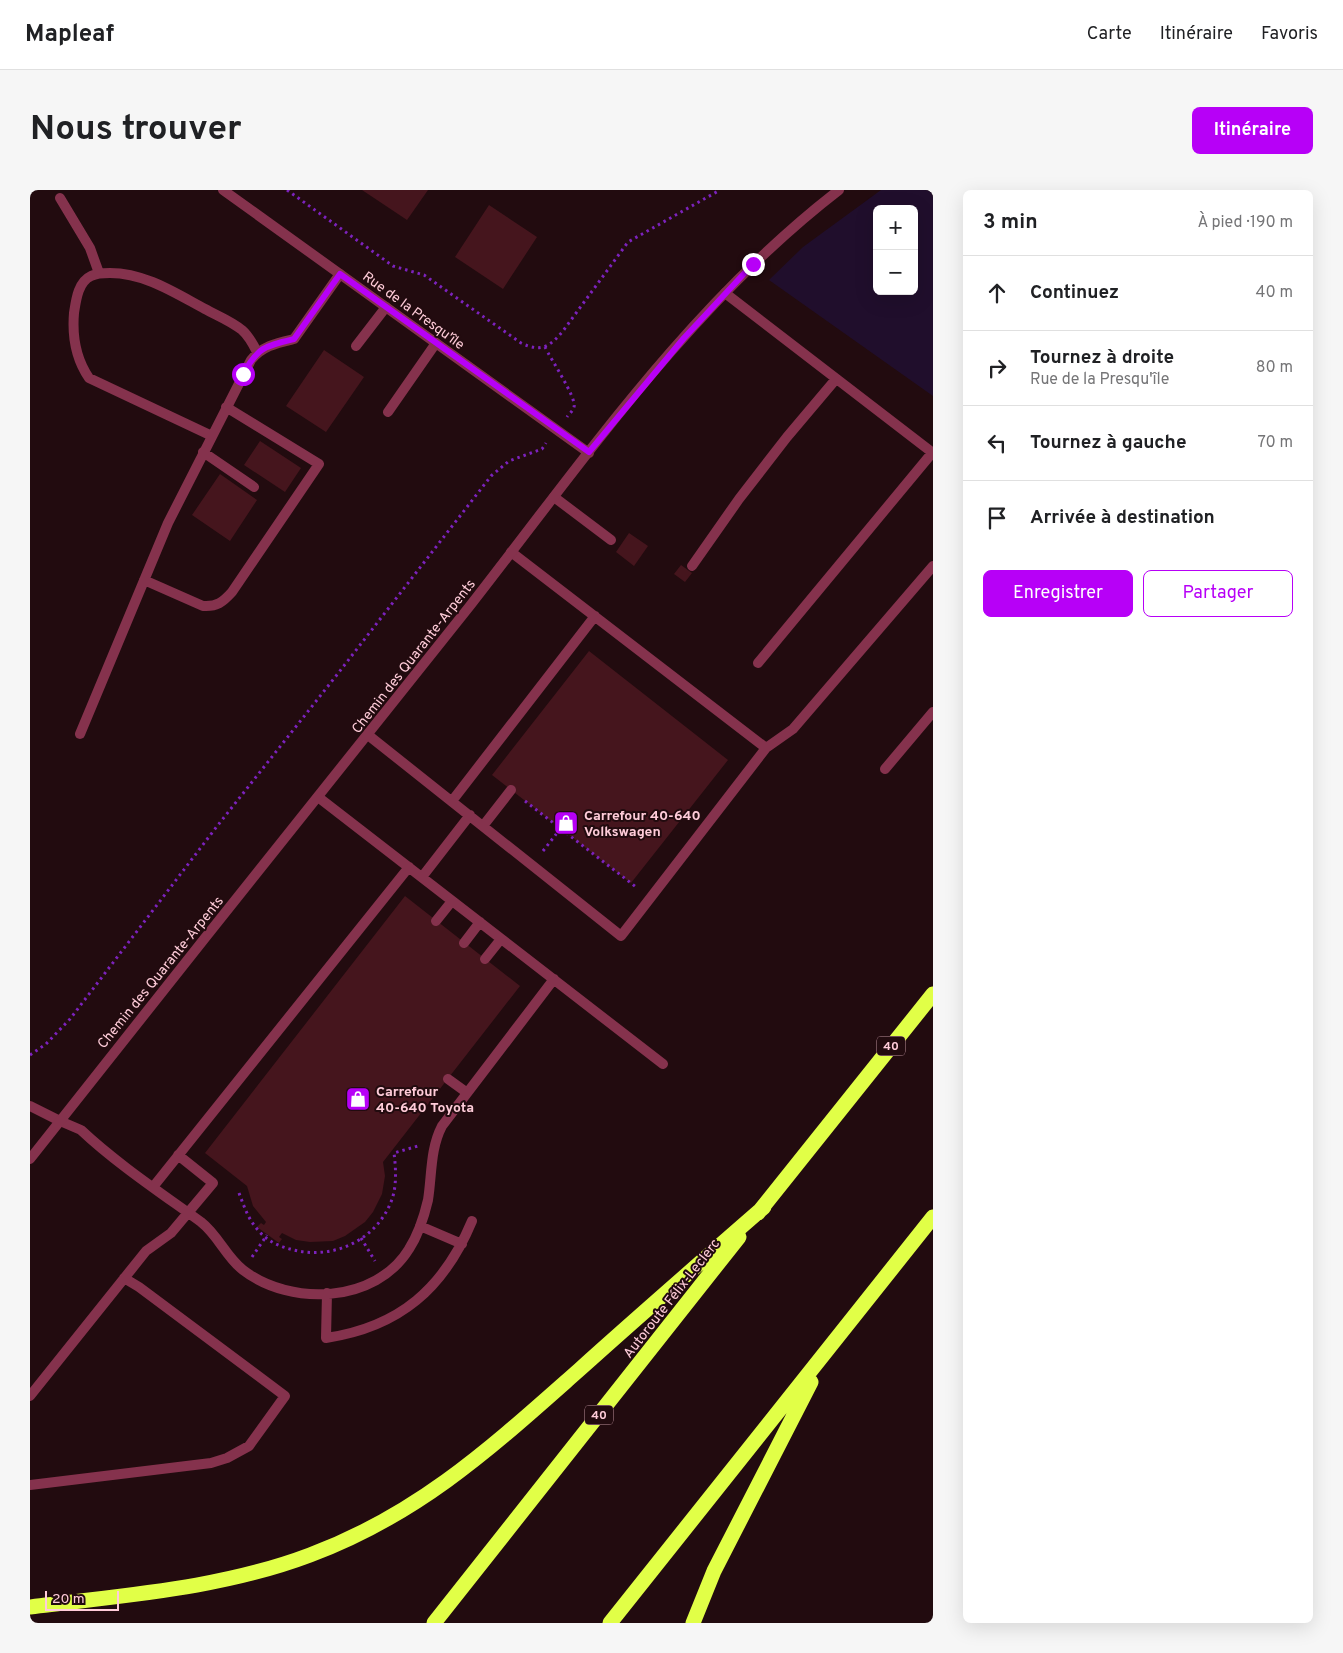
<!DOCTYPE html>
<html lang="fr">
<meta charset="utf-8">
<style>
body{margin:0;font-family:Overpass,sans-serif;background:#f6f6f6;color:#202124}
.controls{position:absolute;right:15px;top:15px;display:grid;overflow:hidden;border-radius:8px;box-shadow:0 5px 20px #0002}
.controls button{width:45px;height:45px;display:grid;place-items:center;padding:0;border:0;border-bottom:1px solid #e0e0e0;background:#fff;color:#202124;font:25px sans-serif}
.scale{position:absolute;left:15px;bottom:12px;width:74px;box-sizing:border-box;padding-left:5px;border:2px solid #ffccd9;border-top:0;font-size:14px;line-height:18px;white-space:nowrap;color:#ffccd9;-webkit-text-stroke:4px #220b0f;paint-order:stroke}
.stop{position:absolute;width:15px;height:15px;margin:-11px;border:4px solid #b700f7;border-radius:50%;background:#fff}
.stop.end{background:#b700f7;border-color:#fff;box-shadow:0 1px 5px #0008}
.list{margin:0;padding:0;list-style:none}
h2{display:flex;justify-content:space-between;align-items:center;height:65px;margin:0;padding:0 20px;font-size:21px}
h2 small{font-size:16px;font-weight:400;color:#757577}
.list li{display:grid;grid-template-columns:32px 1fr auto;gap:15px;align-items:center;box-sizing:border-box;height:75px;padding:0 20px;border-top:1px solid #e0e0e0}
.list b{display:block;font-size:19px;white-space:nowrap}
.list p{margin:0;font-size:16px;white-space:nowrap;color:#757577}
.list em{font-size:16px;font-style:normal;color:#757577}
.actions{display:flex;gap:10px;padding:15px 20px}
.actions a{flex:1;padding:11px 0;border:1px solid #b700f7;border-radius:8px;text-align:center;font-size:18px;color:#b700f7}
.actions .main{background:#b700f7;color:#fff}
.icon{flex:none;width:28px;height:28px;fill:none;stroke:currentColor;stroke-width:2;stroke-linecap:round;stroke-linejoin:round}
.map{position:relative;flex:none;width:903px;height:1433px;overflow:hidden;border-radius:8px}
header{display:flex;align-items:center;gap:30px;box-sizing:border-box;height:70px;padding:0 25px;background:#fff;border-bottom:1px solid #e0e0e0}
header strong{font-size:24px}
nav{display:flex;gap:28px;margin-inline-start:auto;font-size:18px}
.intro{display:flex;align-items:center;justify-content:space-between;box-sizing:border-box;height:120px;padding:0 30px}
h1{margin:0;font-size:35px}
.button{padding:12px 22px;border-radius:8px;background:#b700f7;color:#fff;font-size:18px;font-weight:700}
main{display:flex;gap:30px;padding:0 30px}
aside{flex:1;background:#fff;border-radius:8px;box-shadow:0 5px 20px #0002}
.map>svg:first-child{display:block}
.green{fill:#200e2c;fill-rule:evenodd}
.building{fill:#45151d}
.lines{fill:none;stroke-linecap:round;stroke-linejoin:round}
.path{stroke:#7c22bc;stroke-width:3;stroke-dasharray:2.5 4;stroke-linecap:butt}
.service{stroke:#85324d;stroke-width:10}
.minor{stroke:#85324d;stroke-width:10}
.tertiary{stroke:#85324d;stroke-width:10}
.motorway{stroke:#e1ff47;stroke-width:15}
.route{stroke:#b700f7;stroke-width:6}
.labels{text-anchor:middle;stroke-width:4;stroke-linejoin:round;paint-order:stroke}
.shield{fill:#220b0f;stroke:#bd929c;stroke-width:1}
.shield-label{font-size:12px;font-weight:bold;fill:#ffccd9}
.street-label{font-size:14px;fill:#ffccd9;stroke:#220b0f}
.poi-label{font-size:14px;font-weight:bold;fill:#ffccd9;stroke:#220b0f;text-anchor:start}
</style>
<header>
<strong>Mapleaf</strong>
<nav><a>Carte</a><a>Itinéraire</a><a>Favoris</a></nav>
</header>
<div class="intro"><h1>Nous trouver</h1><a class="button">Itinéraire</a></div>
<main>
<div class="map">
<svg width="903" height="1433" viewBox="0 0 903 1433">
<rect width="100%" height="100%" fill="#220b0f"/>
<!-- green -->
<path class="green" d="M851 0H903V206L739 90 773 57ZM847 19H884V101H847Z"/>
<!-- building -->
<path class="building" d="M332 0H398L377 30Z
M459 15 507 47 473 99 425 67Z
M294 160 334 187 296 242 256 216Z
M230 251 271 278 255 302 214 275Z
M190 284 227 310 200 351 162 325Z
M599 343 618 356 604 376 586 362Z
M651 375 662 383 655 392 644 384Z
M559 461 698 570 601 693 462 585Z
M375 706 490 796 353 972 355 986 352 1004 343 1022 335 1032 315 1046 303 1051 280 1052 266 1050 252 1043 249 1047 252 1049 249 1053 227 1037 231 1033 234 1035 236 1032 223 1016 217 996 175 963Z"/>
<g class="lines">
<!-- path -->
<path class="path" d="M257 0 363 76 394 85 491 153C512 163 520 156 533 141L598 52 690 0
M515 157C520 168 547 208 544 217 543 221 539 224 537 227
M495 611 606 697
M513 661 531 638
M0 865 16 854 40 829 188 635 306 486 461 286 479 271 512 259 516 253
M209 1003C214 1016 218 1029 228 1040 236 1050 248 1056 260 1059 300 1071 345 1052 361 1012 367 997 366 979 364 963L388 956
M331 1048 345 1071
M222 1067 237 1045"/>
<!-- service -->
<path class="service" d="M30 8 60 58 69 83
M695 103 903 263
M326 156 356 117
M358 222 406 153
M182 246 59 188C46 169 42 147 44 123 46 110 48 92 61 86 67 83 73 83 80 83 115 83 145 103 175 119 188 126 201 131 212 140 219 146 223 154 227 162
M173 262 224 297
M524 307 581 350
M662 376 709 309 757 247 806 189
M114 390 173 416C187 417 193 412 202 402L289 274 196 217
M728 473 902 263
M50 544 138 333 221 170C232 156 247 153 264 149L310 84
M338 545 591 746 736 558 481 362
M736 558 763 539 903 376
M855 579 903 522
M288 607 633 874
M422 611 565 426
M453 636 481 600
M392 687 440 625
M406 731 422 711
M434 753 450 732
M455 769 471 749
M418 889 436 902
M30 931 51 940C86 973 131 1003 171 1032 188 1045 196 1067 213 1080 261 1117 346 1113 379 1059 388 1045 394 1027 398 1010 402 985 400 959 412 936L524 789
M123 997 379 677
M390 1036 432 1054
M297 1103 296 1148C370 1137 414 1098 442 1031
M0 1206 116 1061 141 1043 183 993 148 965
M0 1295 181 1273 197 1268 219 1256 255 1206 109 1097 94 1088"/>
<!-- minor -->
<path class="minor" d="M0 916 30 931"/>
<!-- tertiary -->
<path class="tertiary" d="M193 0 559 263
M0 969C145 784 293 601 439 417 553 271 661 114 809 0"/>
<!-- motorway -->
<path class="motorway" d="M728 1023 903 804
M0 1417C94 1405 190 1399 280 1365 390 1324 463 1256 549 1180 610 1125 672 1071 734 1017
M404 1433 709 1047
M580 1433 903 1027
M663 1433 684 1381 781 1192"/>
</g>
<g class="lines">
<!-- route -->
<path class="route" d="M213 184C228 157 235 156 264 149L310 84 559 262 654 148 723 74"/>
</g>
<!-- icons -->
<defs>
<symbol id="shop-square" viewBox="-11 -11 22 22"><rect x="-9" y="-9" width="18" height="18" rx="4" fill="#b700f7" stroke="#220b0f"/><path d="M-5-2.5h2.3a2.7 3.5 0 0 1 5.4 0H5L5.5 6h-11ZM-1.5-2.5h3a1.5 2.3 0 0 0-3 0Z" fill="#fff"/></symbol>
</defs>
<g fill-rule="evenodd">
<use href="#shop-square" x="522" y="619" width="28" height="28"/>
<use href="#shop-square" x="314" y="895" width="28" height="28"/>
</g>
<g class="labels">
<!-- shield labels -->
<g class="shield">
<rect x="847" y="846.5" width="28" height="19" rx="4"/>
<rect x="555" y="1215.5" width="28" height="19" rx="4"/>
</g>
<g class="shield-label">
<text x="861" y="860">40</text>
<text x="569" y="1229">40</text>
</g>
<!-- street labels -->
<g class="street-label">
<text transform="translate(384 120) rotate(36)" y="5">Rue de la Presqu'île</text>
<text transform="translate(383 466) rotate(-52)" y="5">Chemin des Quarante-Arpents</text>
<text transform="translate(130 782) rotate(-51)" y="5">Chemin des Quarante-Arpents</text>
<text transform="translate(641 1108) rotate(-52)" y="5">Autoroute Félix-Leclerc</text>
</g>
<!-- poi labels -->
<g class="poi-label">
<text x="554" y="630">Carrefour 40-640<tspan x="554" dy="16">Volkswagen</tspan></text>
<text x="346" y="906">Carrefour<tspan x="346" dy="16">40-640 Toyota</tspan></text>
</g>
</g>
</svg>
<div class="controls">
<button>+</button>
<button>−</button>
</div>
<div class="scale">20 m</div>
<div class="stop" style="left:213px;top:184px"></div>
<div class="stop end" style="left:723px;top:74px"></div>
</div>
<aside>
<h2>3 min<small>À pied · 190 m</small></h2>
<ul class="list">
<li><svg class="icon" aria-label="ahead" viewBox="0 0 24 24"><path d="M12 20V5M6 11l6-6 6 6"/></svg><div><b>Continuez</b></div><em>40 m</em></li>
<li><svg class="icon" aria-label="right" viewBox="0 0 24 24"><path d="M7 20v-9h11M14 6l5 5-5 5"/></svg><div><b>Tournez à droite</b><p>Rue de la Presqu'île</p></div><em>80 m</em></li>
<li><svg class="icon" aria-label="left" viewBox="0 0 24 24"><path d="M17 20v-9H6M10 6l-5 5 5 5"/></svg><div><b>Tournez à gauche</b></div><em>70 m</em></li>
<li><svg class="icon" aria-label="arrive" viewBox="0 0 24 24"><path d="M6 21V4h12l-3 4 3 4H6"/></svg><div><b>Arrivée à destination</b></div></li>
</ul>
<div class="actions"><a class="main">Enregistrer</a><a>Partager</a></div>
</aside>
</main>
